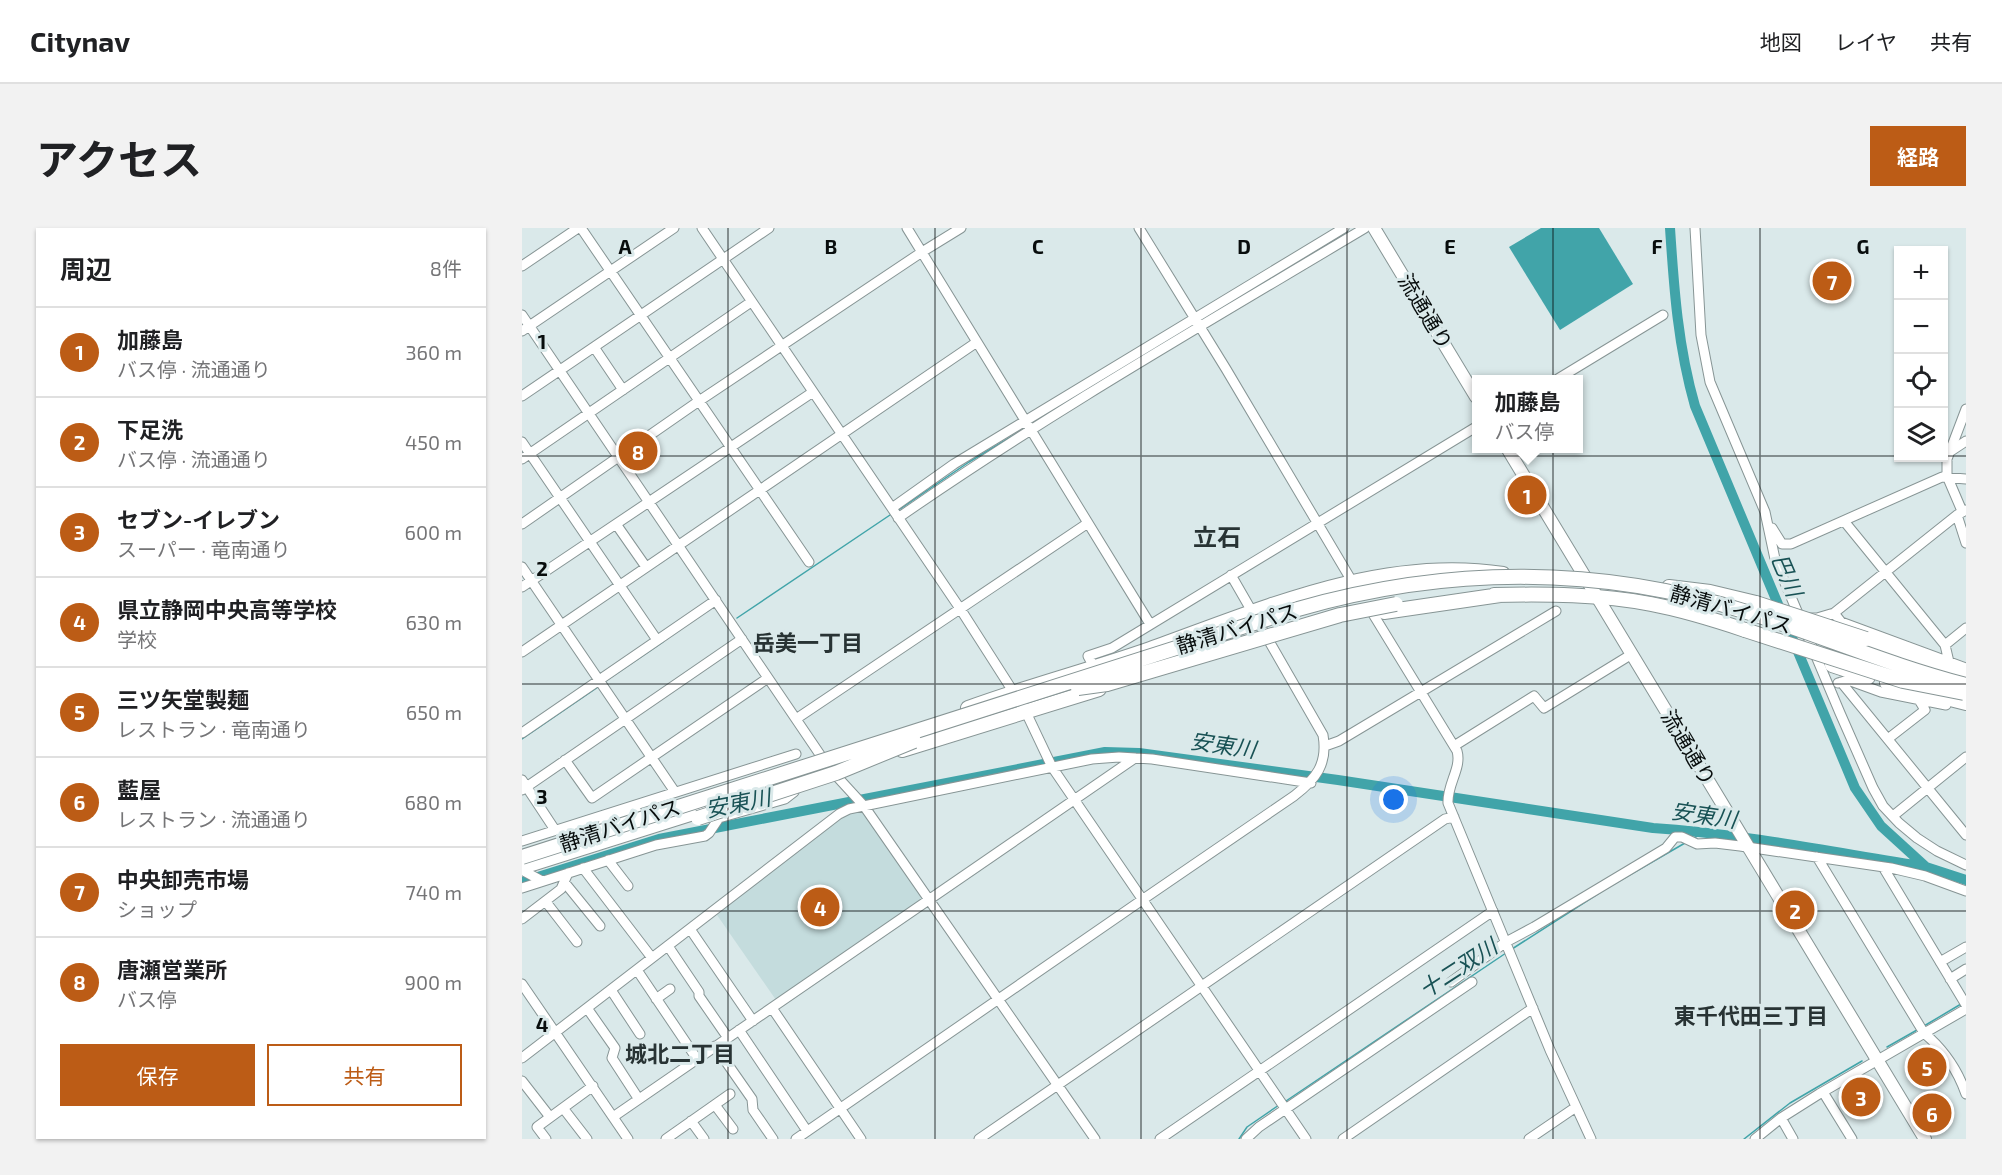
<!DOCTYPE html>
<html lang="ja">
<meta charset="utf-8">
<style>
body{margin:0;font-family:"Exo 2","Noto Sans JP",sans-serif;background:#f2f2f2;color:#202124}
.controls{position:absolute;right:18px;top:18px;display:grid;overflow:hidden;border-radius:0px;box-shadow:0 2px 4px #0004}
.controls button{width:54px;height:54px;display:grid;place-items:center;padding:0;border:0;border-bottom:2px solid #e0e0e0;background:#fff;color:#202124;font:30px sans-serif}
.you{position:absolute;left:872px;top:572px;width:21px;height:21px;margin:-15px;border:4px solid #fff;border-radius:50%;background:#1a73e8;box-shadow:0 0 0 9px #1a73e833}
.badge{display:grid;place-items:center;width:39px;height:39px;border-radius:50%;background:#bc5c16;color:#fff;font-size:20px;font-weight:700}
.pin{position:absolute;translate:-50% -50%;border:3px solid #fff;box-shadow:0 2px 6px #0006}
.popup{position:absolute;left:950px;top:147px;width:111px;height:78px;box-sizing:border-box;display:grid;place-content:center;border-radius:0px;background:#fff;filter:drop-shadow(0 2px 4px #0005);font-size:20px;white-space:nowrap;color:#757577}
.popup b{font-size:22px;color:#202124}
.popup::after{content:'';position:absolute;left:50%;top:100%;margin-left:-12px;border:12px solid transparent;border-top-color:#fff}
.list{margin:0;padding:0;list-style:none}
h2{display:flex;justify-content:space-between;align-items:center;height:78px;margin:0;padding:0 24px;font-size:26px}
h2 small{font-size:20px;font-weight:400;color:#757577}
.list li{display:grid;grid-template-columns:39px 1fr auto;gap:18px;align-items:center;box-sizing:border-box;height:90px;padding:0 24px;border-top:2px solid #e0e0e0}
.list b{display:block;font-size:22px;white-space:nowrap}
.list p{margin:0;font-size:20px;white-space:nowrap;color:#757577}
.list em{font-size:20px;font-style:normal;color:#757577}
.actions{display:flex;gap:12px;padding:18px 24px}
.actions a{flex:1;padding:14px 0;border:2px solid #bc5c16;border-radius:0px;text-align:center;font-size:21px;color:#bc5c16}
.actions .main{background:#bc5c16;color:#fff}
.icon{flex:none;width:33px;height:33px;fill:none;stroke:currentColor;stroke-width:2;stroke-linecap:round;stroke-linejoin:round}
.map{position:relative;flex:none;width:1444px;height:911px;overflow:hidden;border-radius:0px}
header{display:flex;align-items:center;gap:36px;box-sizing:border-box;height:84px;padding:0 30px;background:#fff;border-bottom:2px solid #e0e0e0}
header strong{font-size:28px}
nav{display:flex;gap:33px;margin-inline-start:auto;font-size:21px}
.intro{display:flex;align-items:center;justify-content:space-between;box-sizing:border-box;height:144px;padding:0 36px}
h1{margin:0;font-size:42px}
.button{padding:15px 27px;border-radius:0px;background:#bc5c16;color:#fff;font-size:21px;font-weight:700}
main{display:flex;gap:36px;padding:0 36px}
aside{flex:1;background:#fff;border-radius:0px;box-shadow:0 2px 4px #0004}
.map>svg:first-child{display:block}
.built{fill:#c4dcdd}
.water{fill:#41a4a9}
.lines{fill:none;stroke-linecap:round;stroke-linejoin:round}
.stream{stroke:#41a4a9;stroke-width:1.5}
.river{stroke:#41a4a9;stroke-width:10}
.minor-casing{stroke:#879595;stroke-width:11}
.major-casing{stroke:#879595;stroke-width:14}
.highway-casing{stroke:#879595;stroke-width:16}
.minor{stroke:#fff;stroke-width:9}
.major{stroke:#fff;stroke-width:12}
.highway{stroke:#fff;stroke-width:14}
.highway-bridge-casing{stroke:#879595;stroke-width:16;stroke-linecap:butt}
.highway-bridge{stroke:#fff;stroke-width:14}
.grid{fill:none;stroke:#080d0d;stroke-width:1.5;stroke-opacity:0.55}
.labels{text-anchor:middle;stroke-width:6;stroke-linejoin:round;paint-order:stroke}
.street-label{font-size:21px;fill:#080d0d;stroke:#dae9ea}
.water-label{font-size:22px;font-style:italic;fill:#195255;stroke:#dae9ea}
.neighbourhood-label{font-size:22px;font-weight:bold;fill:#283334;stroke:#dae9ea}
.quarter-label{font-size:24px;font-weight:bold;fill:#283334;stroke:#dae9ea}
.grid-label{font-size:20px;text-anchor:middle;font-weight:bold;fill:#080d0d;stroke:#dae9ea;stroke-width:6;stroke-linejoin:round;paint-order:stroke}
</style>
<header>
<strong>Citynav</strong>
<nav><a>地図</a><a>レイヤ</a><a>共有</a></nav>
</header>
<div class="intro"><h1>アクセス</h1><a class="button">経路</a></div>
<main>
<aside>
<h2>周辺<small>8件</small></h2>
<ul class="list">
<li><span class="badge">1</span><div><b>加藤島</b><p>バス停 · 流通通り</p></div><em>360 m</em></li>
<li><span class="badge">2</span><div><b>下足洗</b><p>バス停 · 流通通り</p></div><em>450 m</em></li>
<li><span class="badge">3</span><div><b>セブン-イレブン</b><p>スーパー · 竜南通り</p></div><em>600 m</em></li>
<li><span class="badge">4</span><div><b>県立静岡中央高等学校</b><p>学校</p></div><em>630 m</em></li>
<li><span class="badge">5</span><div><b>三ツ矢堂製麺</b><p>レストラン · 竜南通り</p></div><em>650 m</em></li>
<li><span class="badge">6</span><div><b>藍屋</b><p>レストラン · 流通通り</p></div><em>680 m</em></li>
<li><span class="badge">7</span><div><b>中央卸売市場</b><p>ショップ</p></div><em>740 m</em></li>
<li><span class="badge">8</span><div><b>唐瀬営業所</b><p>バス停</p></div><em>900 m</em></li>
</ul>
<div class="actions"><a class="main">保存</a><a>共有</a></div>
</aside>
<div class="map">
<svg width="1444" height="911" viewBox="0 0 1444 911">
<rect width="100%" height="100%" fill="#dae9ea"/>
<!-- built -->
<path class="built" d="M335 583 343 585 402 671 254 772 195 687 282 616 328 585Z"/>
<!-- water -->
<path class="water" d="M1019 0H1077L1111 56 1038 102 987 19Z"/>
<g class="lines">
<!-- stream -->
<path class="stream" d="M375 283 447 234 502 201
M215 390 368 287
M85 452 141 414
M0 511 76 459
M1172 610 1180 605
M990 721 1085 660 1163 615
M1402 798 1439 776
M1365 819 1395 802
M764 873 984 725
M717 911 725 899 757 877
M1222 911 1268 875 1340 833"/>
<!-- river -->
<path class="river" d="M1148 0C1152 61 1156 119 1173 178L1333 560 1359 598 1404 639 1444 652
M0 654 137 611 583 524 617 525 816 552 1131 600C1223 606 1314 625 1404 639"/>
<defs>
<path id="minor" d="M59 0 287 334
M180 0 439 382 494 468
M385 0 628 396
M617 0 704 141 831 355
M1173 0 1179 107 1188 154 1243 284 1253 331 1318 485 1351 560 1361 578 1377 595 1395 610 1415 623 1444 637
M0 38 56 0
M0 87 301 531 309 542 342 578 573 911
M0 103 152 0
M72 119 101 162
M1034 152 1141 87
M0 168 247 0
M0 214 135 412
M1429 223 1444 213
M0 231 229 74
M370 280 432 236 822 0
M1440 283 1425 248V231L1444 181
M1435 287 1444 315
M376 290C527 185 686 94 843 0
M1322 293 1423 417 1427 434
M0 296 177 173 400 24 439 0
M94 296 124 339
M1250 300 1260 316H1269L1420 249 1444 251
M0 339 153 564
M0 359 291 164
M1312 385 1435 287 1444 282
M851 386 935 523C940 540 925 556 926 575L1028 822 1069 911
M1287 390H1295L1312 385 1319 394 1444 440
M1423 417 1444 400
M0 424 455 114
M572 439 566 428 590 420 954 199
M1319 454 1444 607
M1316 455 1326 452 1359 464 1424 477
M502 480 530 539 784 911
M274 491 566 295
M0 505 194 372
M1367 510 1403 482 1397 472
M803 518 817 513 1034 383
M932 518 1012 468 1022 480 1110 426
M43 532 70 570 246 450
M0 552 33 602
M0 562 220 411
M1371 588 1444 529
M0 613 274 526
M1295 629 1402 805C1421 821 1436 843 1444 866
M86 632 106 658
M1361 639 1444 777
M61 640 130 730
M0 642 20 653
M43 655 78 698
M0 660 134 617 183 608 187 605 197 590 263 571 272 564 274 557
M24 674 55 714
M0 691 39 661 46 645
M168 701 231 793
M146 718 177 764V768L206 810
M1418 734 1444 719
M115 742 175 831
M1428 751 1444 741
M929 754 984 714 1012 699 1144 620 1153 609H1160L1175 616 1193 615 1218 618 1369 640 1403 648 1444 663
M0 756 106 911
M89 762 118 806
M134 771 148 761
M65 780 93 820 90 830 116 870
M250 780 339 911
M217 802 285 903
M193 818 230 871 231 882 251 911
M0 830 317 586 327 581 570 531 597 529 630 531 789 555
M0 853 28 889
M1301 864 1330 911
M193 877 211 901
M41 880 65 911
M91 889 613 530
M1259 890 1271 911
M169 893 182 911
M24 911 15 899 71 858
M144 911 208 866
M274 911 620 672 772 568C794 551 806 536 801 507L709 347
M457 911 923 591 932 589
M638 911 971 683
M724 911 737 899 950 754
M821 911 1011 780
M1007 911 1054 879
M1233 911 1259 890 1297 866 1444 781"/>
<path id="major" d="M852 0 954 169
M985 220 1403 911"/>
<path id="highway" d="M1147 359 1188 364 1234 375
M972 367C1024 366 1078 366 1129 376 1161 382 1193 392 1223 402
M862 384 978 367
M1344 411 1444 451
M1310 437 1346 449
M1365 455 1444 475
M446 480C506 458 568 442 628 421 740 381 860 327 981 346
M380 522 577 461
M84 595 113 585
M0 639 190 579"/>
</defs>
<!-- minor casing -->
<use href="#minor" class="minor-casing"/>
<!-- major casing -->
<use href="#major" class="major-casing"/>
<!-- highway casing -->
<use href="#highway" class="highway-casing"/>
<!-- minor -->
<use href="#minor" class="minor"/>
<!-- major -->
<use href="#major" class="major"/>
<!-- highway -->
<use href="#highway" class="highway"/>
<defs>
<path id="highway-bridge" d="M1234 375 1344 411
M1223 402 1381 453 1442 465
M556 460 585 456 818 387 874 376
M176 590 314 545 392 513
M0 629 776 381C927 338 1078 337 1228 385 1301 408 1370 438 1444 457"/>
</defs>
<!-- highway-bridge casing -->
<use href="#highway-bridge" class="highway-bridge-casing"/>
<!-- highway-bridge -->
<use href="#highway-bridge" class="highway-bridge"/>
</g>
<!-- grid -->
<path class="grid" d="M206 0V911M413 0V911M619 0V911M825 0V911M1031 0V911M1238 0V911M0 228H1376M1422 228H1444M0 456H1444M0 683H1444"/>
<g class="labels">
<!-- street labels -->
<g class="street-label">
<text transform="translate(903 84) rotate(59)" y="7">流通通り</text>
<text transform="translate(1209 382) rotate(16)" y="7">静清バイパス</text>
<text transform="translate(715 401) rotate(-17)" y="7">静清バイパス</text>
<text transform="translate(1166 520) rotate(59)" y="7">流通通り</text>
<text transform="translate(98 598) rotate(-18)" y="7">静清バイパス</text>
</g>
<!-- water labels -->
<g class="water-label">
<text transform="translate(1265 347) rotate(67)" y="8">巴川</text>
<text transform="translate(701 517) rotate(8)" y="8">安東川</text>
<text transform="translate(216 575) rotate(-11)" y="8">安東川</text>
<text transform="translate(1182 587) rotate(8)" y="8">安東川</text>
<text transform="translate(936 740) rotate(-33)" y="8">十二双川</text>
</g>
<!-- neighbourhood labels -->
<g class="neighbourhood-label">
<text x="286" y="423">岳美一丁目</text>
<text x="1229" y="796">東千代田三丁目</text>
<text x="158" y="834">城北二丁目</text>
</g>
<!-- quarter labels -->
<g class="quarter-label">
<text x="695" y="318">立石</text>
</g>
</g>
<g class="grid-label">
<text x="103" y="26">A</text>
<text x="309" y="26">B</text>
<text x="516" y="26">C</text>
<text x="722" y="26">D</text>
<text x="928" y="26">E</text>
<text x="1135" y="26">F</text>
<text x="1341" y="26">G</text>
<text x="20" y="121">1</text>
<text x="20" y="348">2</text>
<text x="20" y="576">3</text>
<text x="20" y="804">4</text>
</g>
</svg>
<div class="controls">
<button>+</button>
<button>−</button>
<button><svg class="icon" aria-label="locate" viewBox="0 0 24 24"><circle cx="12" cy="12" r="6"/><path d="M12 2v4M12 18v4M2 12h4M18 12h4"/></svg></button>
<button><svg class="icon" aria-label="layers" viewBox="0 0 24 24"><path d="M12 4l9 5-9 5-9-5zM3 14l9 5 9-5"/></svg></button>
</div>
<div class="you"></div>
<div class="pin badge" style="left:1005px;top:267px">1</div>
<div class="popup"><b>加藤島</b>バス停</div>
<div class="pin badge" style="left:1273px;top:682px">2</div>
<div class="pin badge" style="left:1339px;top:869px">3</div>
<div class="pin badge" style="left:298px;top:679px">4</div>
<div class="pin badge" style="left:1405px;top:839px">5</div>
<div class="pin badge" style="left:1410px;top:885px">6</div>
<div class="pin badge" style="left:1310px;top:53px">7</div>
<div class="pin badge" style="left:116px;top:223px">8</div>
</div>
</main>
